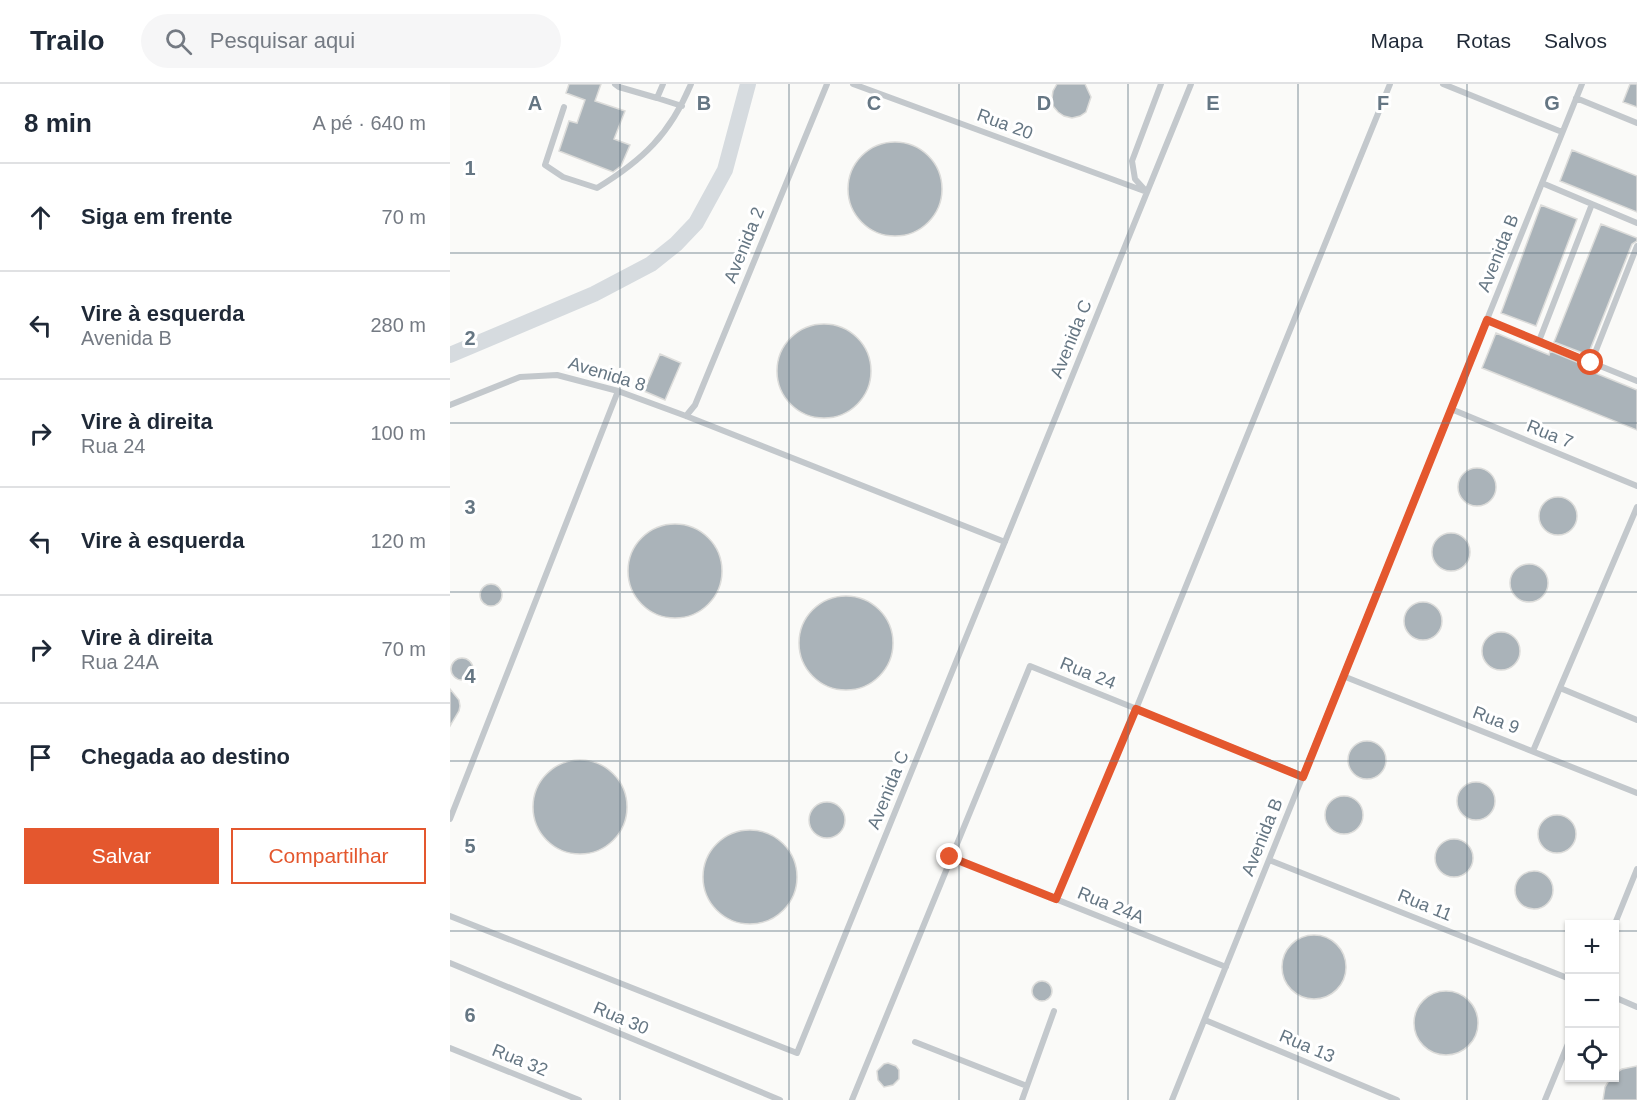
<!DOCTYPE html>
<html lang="pt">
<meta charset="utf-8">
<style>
body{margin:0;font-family:Helvetica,sans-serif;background:#f6f6f7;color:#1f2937}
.controls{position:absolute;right:18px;bottom:18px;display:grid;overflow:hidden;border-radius:0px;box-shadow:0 2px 4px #0004}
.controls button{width:54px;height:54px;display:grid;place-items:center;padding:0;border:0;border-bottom:2px solid #e0e1e3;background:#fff;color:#1f2937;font:30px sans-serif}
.stop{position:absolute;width:18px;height:18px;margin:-14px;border:4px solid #e4572e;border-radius:50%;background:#fff}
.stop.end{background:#e4572e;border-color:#fff;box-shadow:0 2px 6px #0008}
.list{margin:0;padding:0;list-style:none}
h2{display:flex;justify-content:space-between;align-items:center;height:78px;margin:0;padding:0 24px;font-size:26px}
h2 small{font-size:20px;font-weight:400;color:#747a83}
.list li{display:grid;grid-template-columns:39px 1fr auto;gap:18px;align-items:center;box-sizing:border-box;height:108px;padding:0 24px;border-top:2px solid #e0e1e3}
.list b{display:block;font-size:22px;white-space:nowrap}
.list p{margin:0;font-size:20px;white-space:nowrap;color:#747a83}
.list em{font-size:20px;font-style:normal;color:#747a83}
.actions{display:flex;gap:12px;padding:18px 24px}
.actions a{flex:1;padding:14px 0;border:2px solid #e4572e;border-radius:0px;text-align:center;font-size:21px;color:#e4572e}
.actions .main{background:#e4572e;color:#fff}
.icon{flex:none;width:33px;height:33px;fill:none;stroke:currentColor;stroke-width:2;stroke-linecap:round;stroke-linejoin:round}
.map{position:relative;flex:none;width:1187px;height:1016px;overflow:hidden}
header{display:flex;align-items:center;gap:36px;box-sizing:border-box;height:84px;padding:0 30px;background:#fff;border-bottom:2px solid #e0e1e3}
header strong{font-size:28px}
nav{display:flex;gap:33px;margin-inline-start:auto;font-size:21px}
.search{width:420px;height:54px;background:#f6f6f7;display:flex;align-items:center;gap:15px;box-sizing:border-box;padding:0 21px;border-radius:33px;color:#747a83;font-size:22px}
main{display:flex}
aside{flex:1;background:#fff}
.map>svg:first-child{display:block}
.building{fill:#aab3b9;stroke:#dcdcda;stroke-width:1.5}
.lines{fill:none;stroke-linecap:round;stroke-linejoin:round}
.service{stroke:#c3c8cc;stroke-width:6}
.secondary{stroke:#d6dbdf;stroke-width:16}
.route{stroke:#e4572e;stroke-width:8}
.grid{fill:none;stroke:#657683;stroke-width:1.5;stroke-opacity:0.55}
.labels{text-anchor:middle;stroke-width:6;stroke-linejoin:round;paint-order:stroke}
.street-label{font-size:18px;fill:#657683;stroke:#fff}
.grid-label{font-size:20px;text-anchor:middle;font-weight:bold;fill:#657683;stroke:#fff;stroke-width:6;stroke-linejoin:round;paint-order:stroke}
</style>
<header>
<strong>Trailo</strong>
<div class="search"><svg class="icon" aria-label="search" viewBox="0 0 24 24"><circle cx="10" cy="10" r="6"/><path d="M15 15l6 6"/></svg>Pesquisar aqui</div>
<nav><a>Mapa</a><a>Rotas</a><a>Salvos</a></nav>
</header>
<main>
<aside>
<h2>8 min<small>A pé · 640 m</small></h2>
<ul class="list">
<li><svg class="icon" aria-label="ahead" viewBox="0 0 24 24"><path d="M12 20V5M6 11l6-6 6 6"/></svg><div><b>Siga em frente</b></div><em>70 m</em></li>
<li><svg class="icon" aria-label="left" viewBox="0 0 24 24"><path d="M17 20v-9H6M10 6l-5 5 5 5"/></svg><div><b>Vire à esquerda</b><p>Avenida B</p></div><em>280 m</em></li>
<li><svg class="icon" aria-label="right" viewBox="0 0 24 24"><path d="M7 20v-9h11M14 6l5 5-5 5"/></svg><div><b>Vire à direita</b><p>Rua 24</p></div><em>100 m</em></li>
<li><svg class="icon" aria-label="left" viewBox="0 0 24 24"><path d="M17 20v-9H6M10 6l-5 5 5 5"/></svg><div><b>Vire à esquerda</b></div><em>120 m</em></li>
<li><svg class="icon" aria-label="right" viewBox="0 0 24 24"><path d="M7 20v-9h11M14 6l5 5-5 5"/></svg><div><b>Vire à direita</b><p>Rua 24A</p></div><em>70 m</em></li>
<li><svg class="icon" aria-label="arrive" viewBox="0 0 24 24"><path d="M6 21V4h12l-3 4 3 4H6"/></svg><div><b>Chegada ao destino</b></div></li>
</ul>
<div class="actions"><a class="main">Salvar</a><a>Compartilhar</a></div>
</aside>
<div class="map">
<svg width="1187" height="1016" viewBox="0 0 1187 1016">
<rect width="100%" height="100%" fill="#fafaf8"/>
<!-- building -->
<path class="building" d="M119 0H151L145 17 175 27 164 55 180 61 171 82 163 88 109 67 119 37 127 39 135 16 116 9Z
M607 0H635L641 13 636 28 630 32 622 34 614 32 608 28 603 22 602 14 603 7Z
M1180 0H1187V23L1173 18Z
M398 105a47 47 0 1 1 94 0a47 47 0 1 1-94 0Z
M1122 66 1187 92V128L1110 97Z
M1091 121 1127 135 1086 242 1051 229Z
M1151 140 1187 154V157L1182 160 1138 271 1104 258Z
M327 287a47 47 0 1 1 94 0a47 47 0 1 1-94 0Z
M1046 249 1099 271 1100 267 1134 281 1133 284 1187 306V346L1032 284Z
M210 270 231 279 215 316 194 307Z
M1008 403a19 19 0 1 1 38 0a19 19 0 1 1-38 0Z
M1089 432a19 19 0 1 1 38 0a19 19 0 1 1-38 0Z
M178 487a47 47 0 1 1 94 0a47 47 0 1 1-94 0Z
M982 468a19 19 0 1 1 38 0a19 19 0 1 1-38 0Z
M1060 499a19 19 0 1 1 38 0a19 19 0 1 1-38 0Z
M30 511a11 11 0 1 1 22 0a11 11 0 1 1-22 0Z
M349 559a47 47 0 1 1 94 0a47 47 0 1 1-94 0Z
M954 537a19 19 0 1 1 38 0a19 19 0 1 1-38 0Z
M1032 567a19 19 0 1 1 38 0a19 19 0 1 1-38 0Z
M1 585a11 11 0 1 1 22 0a11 11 0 1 1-22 0Z
M0 605 9 616 10 622 9 627 0 642Z
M898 676a19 19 0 1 1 38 0a19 19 0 1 1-38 0Z
M83 723a47 47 0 1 1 94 0a47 47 0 1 1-94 0Z
M1007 717a19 19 0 1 1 38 0a19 19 0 1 1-38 0Z
M875 731a19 19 0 1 1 38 0a19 19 0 1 1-38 0Z
M359 736a18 18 0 1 1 36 0a18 18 0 1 1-36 0Z
M1088 750a19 19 0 1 1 38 0a19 19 0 1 1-38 0Z
M253 793a47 47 0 1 1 94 0a47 47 0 1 1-94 0Z
M985 774a19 19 0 1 1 38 0a19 19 0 1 1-38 0Z
M1065 806a19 19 0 1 1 38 0a19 19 0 1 1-38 0Z
M832 883a32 32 0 1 1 64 0a32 32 0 1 1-64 0Z
M582 907a10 10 0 1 1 20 0a10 10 0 1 1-20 0Z
M964 939a32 32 0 1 1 64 0a32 32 0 1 1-64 0Z
M438 979 446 982 449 986V995L443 1001 434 1003 428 996 427 987 434 980Z
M1187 982V1016H1153L1155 1003 1161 993H1164V990L1172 985Z"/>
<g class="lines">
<!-- service -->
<path class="service" d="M165 0 169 3 207 14
M213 0 207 14 232 22
M403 0 697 108
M993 0 1112 48
M1126 14 1187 39
M114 23 95 81 113 93 147 104C193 76 220 50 241 0
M1092 99 1187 139
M695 106 685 95 682 77 711 0
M1037 236 1187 297
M1089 257 1142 120
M1141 279 1187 162
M0 321 70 293 107 291 168 307 236 332 555 458
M1001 325 1187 402
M236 332 245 321 377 0
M893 592 1187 709
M1110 604 1187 636
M1083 667 1187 423
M0 735 168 307
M500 773 776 883
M819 776 1120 895
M606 815 686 625 940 0
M0 832 347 969 741 0
M1164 842 1187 785
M0 879 330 1016
M1164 913 1187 923
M755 936 947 1016
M465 958 577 1002
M0 964 129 1016
M402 1016 580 582 853 692
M572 1016 604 927
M722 1016 1132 0
M1095 1016 1120 955"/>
<!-- secondary -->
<path class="secondary" d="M0 271 144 210 201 180 226 160 246 139 275 86 298 0"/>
</g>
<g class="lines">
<!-- route -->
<path class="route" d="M500 773 606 815 686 625 853 693 1037 236 1141 279"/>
</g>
<!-- grid -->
<path class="grid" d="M170 0V1016M339 0V1016M509 0V1016M678 0V1016M848 0V1016M1017 0V1016M0 169H1187M0 339H1187M0 508H1187M0 677H1187M0 847H1120M1164 847H1187"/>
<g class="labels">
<!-- street labels -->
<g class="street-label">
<text transform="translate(555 40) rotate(20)" y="6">Rua 20</text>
<text transform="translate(294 161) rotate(-68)" y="6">Avenida 2</text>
<text transform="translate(1048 169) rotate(-68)" y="6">Avenida B</text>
<text transform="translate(621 255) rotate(-68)" y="6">Avenida C</text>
<text transform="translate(157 290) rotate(17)" y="6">Avenida 8</text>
<text transform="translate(1100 350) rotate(22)" y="6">Rua 7</text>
<text transform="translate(638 589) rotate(22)" y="6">Rua 24</text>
<text transform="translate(1046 636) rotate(21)" y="6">Rua 9</text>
<text transform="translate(438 706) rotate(-68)" y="6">Avenida C</text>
<text transform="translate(812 753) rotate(-68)" y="6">Avenida B</text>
<text transform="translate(661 821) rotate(22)" y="6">Rua 24A</text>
<text transform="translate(975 821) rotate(22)" y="6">Rua 11</text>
<text transform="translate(171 934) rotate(23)" y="6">Rua 30</text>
<text transform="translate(857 962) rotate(23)" y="6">Rua 13</text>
<text transform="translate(70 976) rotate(22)" y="6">Rua 32</text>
</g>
</g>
<g class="grid-label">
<text x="85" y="26">A</text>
<text x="254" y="26">B</text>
<text x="424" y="26">C</text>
<text x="594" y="26">D</text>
<text x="763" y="26">E</text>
<text x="933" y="26">F</text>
<text x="1102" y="26">G</text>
<text x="20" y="91">1</text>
<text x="20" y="261">2</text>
<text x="20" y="430">3</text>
<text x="20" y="599">4</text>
<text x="20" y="769">5</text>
<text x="20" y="938">6</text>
</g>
</svg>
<div class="controls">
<button>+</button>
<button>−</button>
<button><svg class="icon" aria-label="locate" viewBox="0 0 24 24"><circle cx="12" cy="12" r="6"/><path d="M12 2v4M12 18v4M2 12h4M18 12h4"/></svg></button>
</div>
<div class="stop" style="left:1141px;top:279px"></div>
<div class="stop end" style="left:500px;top:773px"></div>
</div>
</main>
